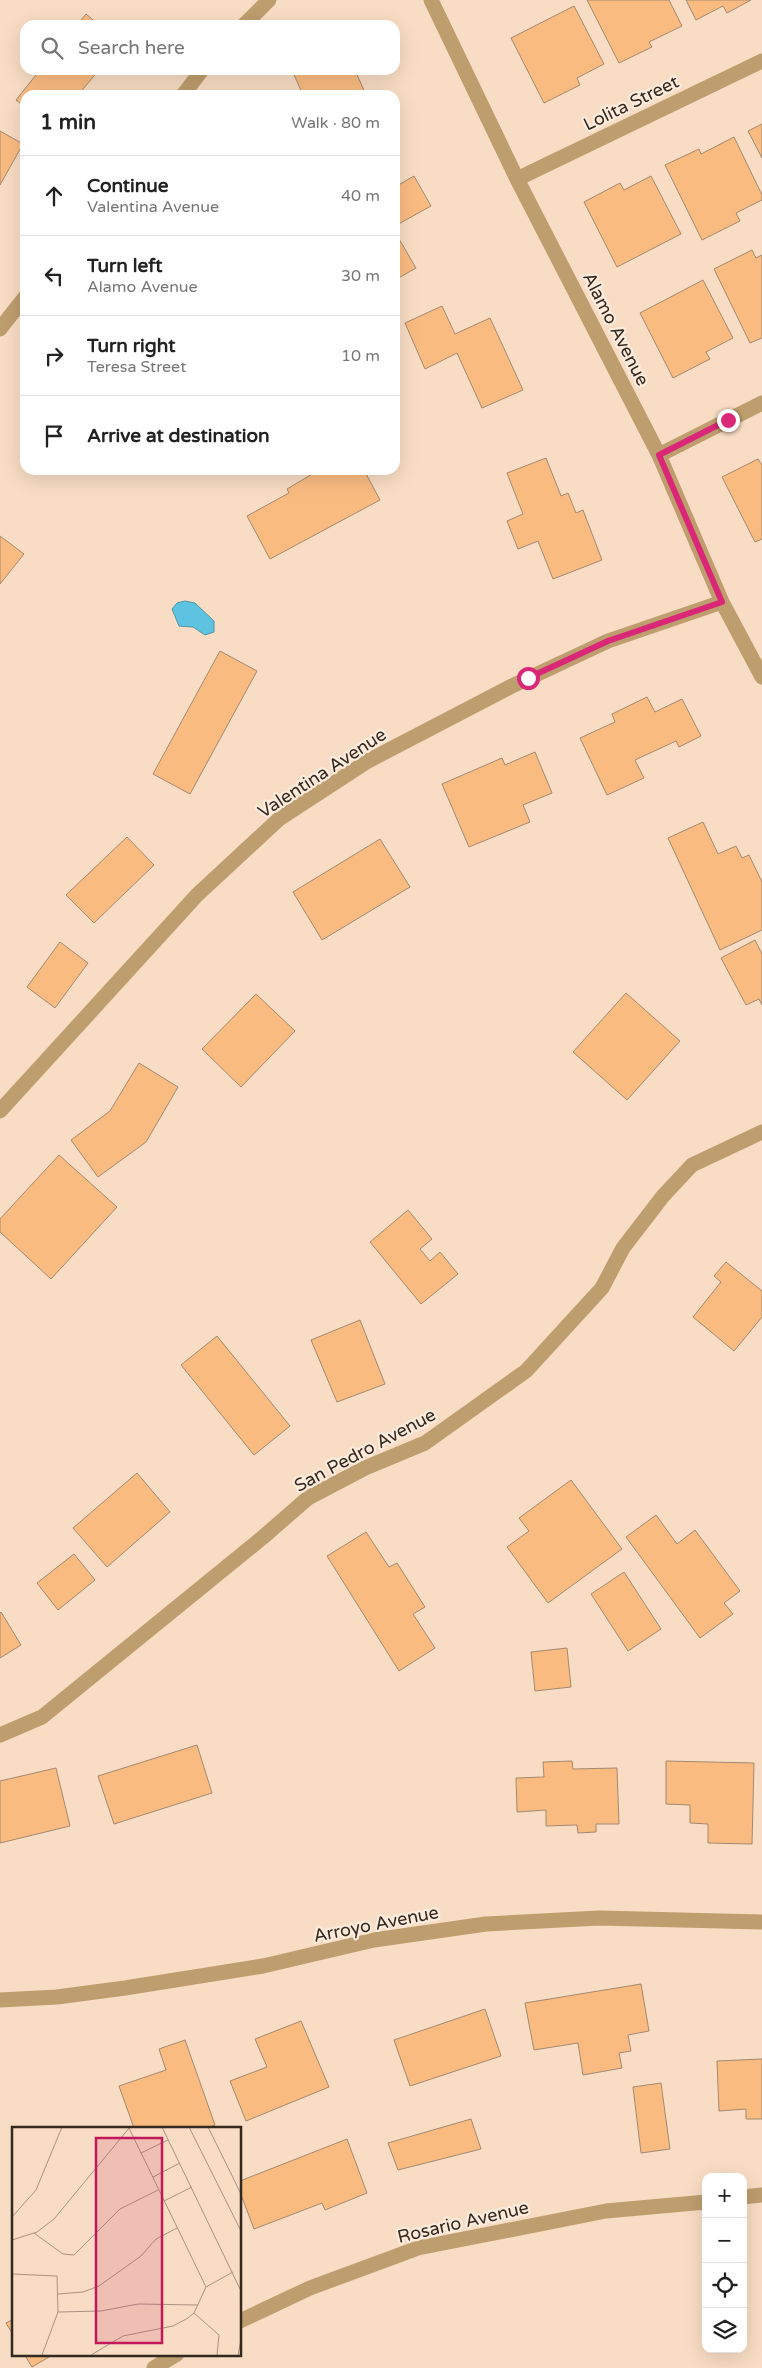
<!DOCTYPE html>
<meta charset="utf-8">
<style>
body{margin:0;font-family:"Varela Round",sans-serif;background:#f6f6f6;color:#222}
.controls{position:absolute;right:15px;bottom:15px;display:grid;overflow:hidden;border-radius:10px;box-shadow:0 5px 20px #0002}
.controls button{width:45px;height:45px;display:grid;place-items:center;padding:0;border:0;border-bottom:1px solid #e0e0e0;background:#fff;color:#222;font:25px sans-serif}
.stop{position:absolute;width:15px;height:15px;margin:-11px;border:4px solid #db2777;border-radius:50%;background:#fff}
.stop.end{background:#db2777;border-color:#fff;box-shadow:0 1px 5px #0008}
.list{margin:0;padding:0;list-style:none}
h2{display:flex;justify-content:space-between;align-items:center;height:65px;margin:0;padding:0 20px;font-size:21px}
h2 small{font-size:16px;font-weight:400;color:#767676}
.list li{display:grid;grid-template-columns:32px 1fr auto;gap:15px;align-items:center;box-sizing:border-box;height:80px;padding:0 20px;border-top:1px solid #e0e0e0}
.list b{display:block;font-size:19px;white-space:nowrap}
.list p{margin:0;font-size:16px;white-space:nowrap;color:#767676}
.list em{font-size:16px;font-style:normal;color:#767676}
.icon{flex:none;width:28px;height:28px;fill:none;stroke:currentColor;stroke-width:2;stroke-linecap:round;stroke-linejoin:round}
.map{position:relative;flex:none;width:762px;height:2368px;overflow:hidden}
.search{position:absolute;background:#fff;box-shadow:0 5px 20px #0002;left:20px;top:20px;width:380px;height:55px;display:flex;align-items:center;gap:12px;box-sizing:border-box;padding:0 18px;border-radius:15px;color:#767676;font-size:19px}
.panel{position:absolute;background:#fff;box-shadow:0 5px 20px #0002;left:20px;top:90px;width:380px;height:385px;border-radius:15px}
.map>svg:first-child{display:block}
.water{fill:#5dc3e1;stroke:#5095a7}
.building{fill:#fabb81;stroke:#a38972}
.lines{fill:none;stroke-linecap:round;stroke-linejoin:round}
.minor{stroke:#be9d6e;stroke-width:15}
.route{stroke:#db2777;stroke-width:6}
.labels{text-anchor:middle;stroke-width:4.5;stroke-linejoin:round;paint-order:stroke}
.street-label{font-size:18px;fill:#33291f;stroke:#fdecdd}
.inset-road{fill:none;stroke:#a99481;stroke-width:1}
.view{fill:#c2185b;fill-opacity:0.15;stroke:#c2185b;stroke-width:2.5}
.inset-edge{fill:none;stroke:#33291f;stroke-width:2.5}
</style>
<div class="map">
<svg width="762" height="2368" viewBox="0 0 762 2368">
<rect width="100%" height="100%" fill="#f8dcc3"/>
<!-- water -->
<path class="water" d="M185 601 195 603 214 621V632L205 635 193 627 179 626 172 609 177 603Z"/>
<!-- building -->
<path class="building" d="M587 0H669L682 26 649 42 652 47 619 63Z
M686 0H751L727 13 723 6 696 20Z
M574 6 604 64 577 78 580 85 544 103 511 38Z
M86 14 99 25H77Z
M40 70H99L78 95H25V107L16 100Z
M292 70H355L366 95H303Z
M762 124V158L748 131Z
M0 131 23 144 0 185Z
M734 137 762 195V200L736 213 740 221 702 240 665 165 699 149 701 154Z
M414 176 431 206 395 226V187Z
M651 176 681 234 617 267 584 202 620 183 624 190Z
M395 232 416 268 395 280Z
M752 250 756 258 762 255V338L750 343 714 269Z
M703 280 733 338 706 352 710 359 673 378 640 313Z
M442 306 455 334 490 318 523 390 482 408 457 353 425 369 405 323Z
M546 458 561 496 568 493 576 513 583 510 602 560 553 579 538 541 518 549 507 521 523 514 507 473Z
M758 459 762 465V539L755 542 722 477Z
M319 470H364L380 500 270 559 247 516 289 493 287 489Z
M0 536 24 554 0 584Z
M220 651 257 671 190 794 153 774Z
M647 697 655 712 682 699 701 736 679 747 676 741 635 760 644 778 607 795 580 738 615 722 612 714Z
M535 752 552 793 523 805 530 822 469 847 442 784 502 758 505 765Z
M703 822 718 854 736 846 742 858 749 855 762 882V930L720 950 668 838Z
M127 837 154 865 94 923 66 895Z
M380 839 410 887 322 940 293 892Z
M755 940 762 954V1005L759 999 746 1005 721 958Z
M60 942 88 963 55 1008 27 987Z
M626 993 680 1041 627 1100 573 1052Z
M256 994 295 1031 241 1087 202 1049Z
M139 1063 178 1087 146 1142 98 1177 71 1140 110 1111Z
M59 1155 117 1207 51 1279 0 1232V1219Z
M408 1210 432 1239 420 1249 430 1261 440 1252 458 1274 421 1304 370 1242Z
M726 1262 762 1291V1317L734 1351 693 1317 721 1282 714 1276Z
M360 1320 385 1384 337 1402 311 1340Z
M217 1336 290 1426 254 1455 181 1365Z
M137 1473 170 1512 107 1567 73 1528Z
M571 1480 622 1549 548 1603 507 1547 529 1531 519 1518Z
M656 1515 677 1544 695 1530 740 1591 724 1603 733 1614 700 1638 626 1537Z
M366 1532 389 1567 397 1563 425 1607 413 1614 435 1648 399 1671 327 1556Z
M74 1554 95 1580 58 1610 37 1583Z
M624 1572 661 1629 628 1651 591 1594Z
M1 1612 21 1645 0 1658V1613Z
M567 1648 571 1687 535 1691 531 1652Z
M197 1745 212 1793 114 1824 98 1776Z
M572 1761 573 1769 617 1768 619 1824H596V1832L578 1833 577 1825 546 1826V1810L517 1812 516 1778 544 1777 543 1762Z
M666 1761 754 1763 752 1844 708 1843V1824L690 1823V1805L666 1804Z
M56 1768 70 1826 0 1843V1781Z
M641 1984 649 2031 628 2035 631 2051 619 2053 622 2068 583 2075 578 2043 534 2050 525 2003Z
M485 2009 501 2056 410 2086 394 2040Z
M301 2021 329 2087 246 2121 230 2081 267 2067 255 2039Z
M185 2040 215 2125 206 2128H134L119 2086 166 2070 159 2049Z
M762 2059V2119H746V2109L719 2111 717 2061Z
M661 2083 670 2149 641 2153 633 2087Z
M471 2119 481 2149 398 2170 388 2143Z
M347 2139 367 2193 325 2210 322 2203 254 2229 240 2192V2181Z
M14 2319V2336L6 2323Z
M24 2354H54L32 2367Z"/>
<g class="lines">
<!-- minor -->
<path class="minor" d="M431 0 517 179 659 455 722 602 762 677
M244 25 269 0
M183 95 202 70
M517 179 762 61
M0 329 25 297
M659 455 762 403
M0 1111 197 895 279 819 368 761 512 686 608 641 722 602
M0 1735 42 1717 262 1538 308 1498 365 1468 425 1443 526 1371 602 1288 623 1248 663 1196 692 1165 762 1132
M0 2000 57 1997 125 1988 263 1966 374 1940 486 1924 599 1918 762 1922
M743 2197 762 2195
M240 2321 310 2288 418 2248 606 2211 706 2202
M154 2368 177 2354"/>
</g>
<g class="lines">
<!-- route -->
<path class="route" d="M528 678 608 641 722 602 659 455 728 420"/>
</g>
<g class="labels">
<!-- street labels -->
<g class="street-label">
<text transform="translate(631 103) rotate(-26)" y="6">Lolita Street</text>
<text transform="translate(616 329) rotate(63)" y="6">Alamo Avenue</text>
<text transform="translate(322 773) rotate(-33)" y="6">Valentina Avenue</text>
<text transform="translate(365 1450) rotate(-28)" y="6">San Pedro Avenue</text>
<text transform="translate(376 1924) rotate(-11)" y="6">Arroyo Avenue</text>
<text transform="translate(463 2222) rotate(-13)" y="6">Rosario Avenue</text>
</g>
</g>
<!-- overview -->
<g transform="translate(12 2127)">
<rect width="229" height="229" fill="#f8dcc3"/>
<path class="inset-road" d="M150 0 229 164M177 0 229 104M196 0 229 67M117 1 194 160M129 26 156 13M141 50 168 36M152 74 180 60M0 90 24 63 50 0M22 106 51 127 62 128 108 82 146 63M0 113 25 105 42 92 118 0M0 147 45 149 46 185 30 228M194 160 221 145M46 167 71 165 87 159 129 129 144 112 165 101M46 185 89 184 126 177 186 178M182 186 207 208 205 228M79 228 111 209 161 199 176 191 182 186 194 160M226 228 229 213"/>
<path class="view" d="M84 11H150V216H84Z"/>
<rect width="229" height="229" class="inset-edge"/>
</g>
</svg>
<div class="controls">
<button>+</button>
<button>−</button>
<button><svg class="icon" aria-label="locate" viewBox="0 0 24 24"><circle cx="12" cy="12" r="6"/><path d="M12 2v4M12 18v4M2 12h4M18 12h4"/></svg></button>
<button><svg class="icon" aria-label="layers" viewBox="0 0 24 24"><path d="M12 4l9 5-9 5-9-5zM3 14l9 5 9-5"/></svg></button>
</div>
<div class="stop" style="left:528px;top:678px"></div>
<div class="stop end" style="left:728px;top:420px"></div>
<div class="search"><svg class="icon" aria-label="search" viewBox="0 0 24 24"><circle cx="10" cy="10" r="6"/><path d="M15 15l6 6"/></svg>Search here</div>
<section class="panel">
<h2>1 min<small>Walk · 80 m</small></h2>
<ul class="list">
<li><svg class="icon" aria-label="ahead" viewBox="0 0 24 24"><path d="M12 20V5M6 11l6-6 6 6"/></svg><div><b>Continue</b><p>Valentina Avenue</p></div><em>40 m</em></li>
<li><svg class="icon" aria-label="left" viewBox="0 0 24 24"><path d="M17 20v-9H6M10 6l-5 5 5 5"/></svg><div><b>Turn left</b><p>Alamo Avenue</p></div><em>30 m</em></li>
<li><svg class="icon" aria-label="right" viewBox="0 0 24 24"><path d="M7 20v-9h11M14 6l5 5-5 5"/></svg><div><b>Turn right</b><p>Teresa Street</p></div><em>10 m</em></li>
<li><svg class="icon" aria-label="arrive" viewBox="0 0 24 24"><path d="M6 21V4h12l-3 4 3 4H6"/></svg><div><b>Arrive at destination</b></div></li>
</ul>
</section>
</div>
